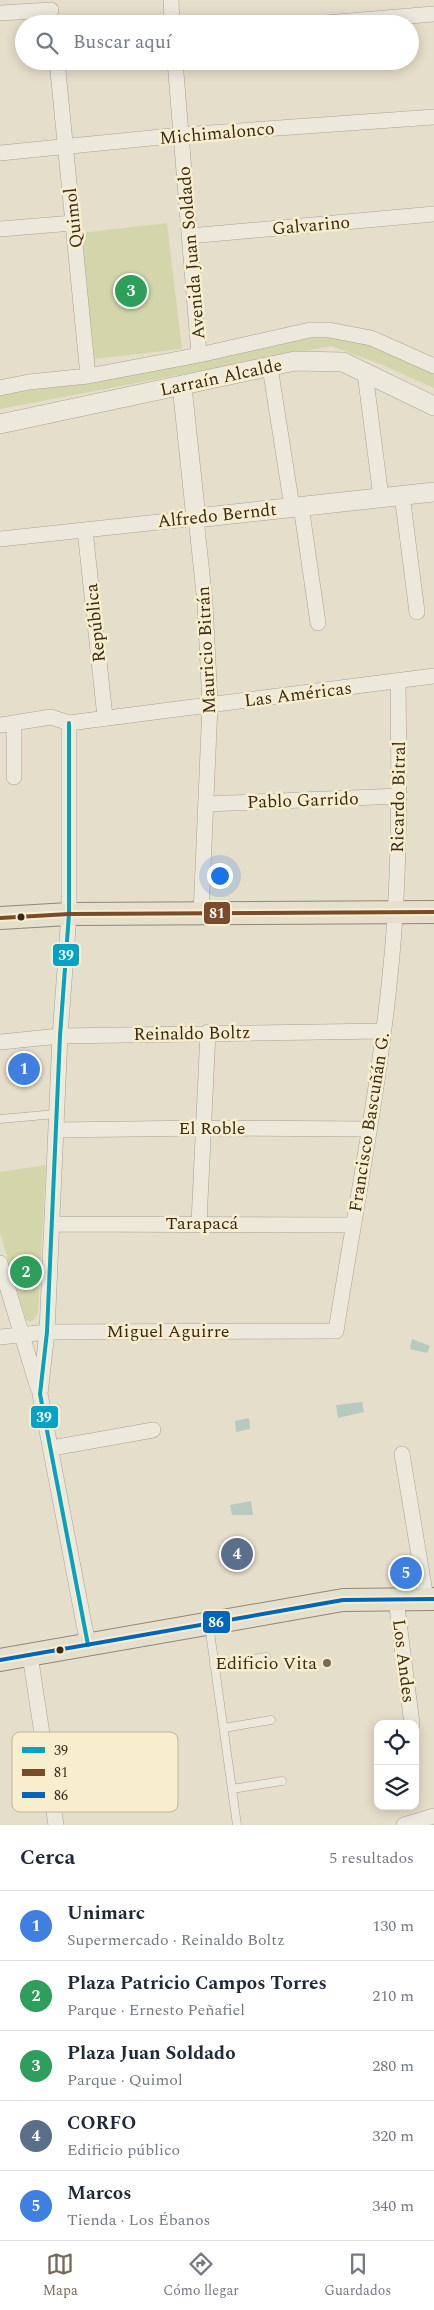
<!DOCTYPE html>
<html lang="es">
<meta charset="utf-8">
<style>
body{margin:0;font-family:Spectral,serif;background:#f6f6f7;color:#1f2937}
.controls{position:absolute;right:15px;bottom:15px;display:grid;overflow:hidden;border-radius:10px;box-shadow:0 2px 12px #0003}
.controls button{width:45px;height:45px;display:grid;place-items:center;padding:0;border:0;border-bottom:1px solid #e0e1e3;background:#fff;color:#1f2937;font:25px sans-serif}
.you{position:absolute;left:219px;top:875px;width:18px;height:18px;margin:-12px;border:4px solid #fff;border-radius:50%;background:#1a73e8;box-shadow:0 0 0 8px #1a73e833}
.badge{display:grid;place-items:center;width:32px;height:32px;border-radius:50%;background:#756a58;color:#fff;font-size:16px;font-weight:700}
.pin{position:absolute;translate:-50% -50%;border:2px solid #fff;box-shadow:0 1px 5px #0006}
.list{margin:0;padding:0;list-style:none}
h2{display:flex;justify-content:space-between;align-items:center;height:65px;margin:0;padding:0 20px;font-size:21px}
h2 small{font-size:16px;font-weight:400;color:#747a83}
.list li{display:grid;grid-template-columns:32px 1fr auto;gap:15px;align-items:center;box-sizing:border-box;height:70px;padding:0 20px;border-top:1px solid #e0e1e3}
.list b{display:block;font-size:19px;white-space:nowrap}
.list p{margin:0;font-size:16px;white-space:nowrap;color:#747a83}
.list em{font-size:16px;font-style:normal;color:#747a83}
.icon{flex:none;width:28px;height:28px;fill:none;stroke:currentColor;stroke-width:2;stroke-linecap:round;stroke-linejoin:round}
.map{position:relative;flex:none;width:434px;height:1825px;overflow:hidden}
.search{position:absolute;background:#fff;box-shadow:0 2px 12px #0003;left:15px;right:15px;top:15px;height:55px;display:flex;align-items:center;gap:12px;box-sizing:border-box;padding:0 18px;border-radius:28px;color:#747a83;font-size:19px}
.sheet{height:415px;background:#fff}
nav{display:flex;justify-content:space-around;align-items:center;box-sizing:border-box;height:70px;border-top:1px solid #e0e1e3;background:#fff;font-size:14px;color:#747a83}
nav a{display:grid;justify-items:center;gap:2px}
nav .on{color:#756a58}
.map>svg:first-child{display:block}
.green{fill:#d3d6ab}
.water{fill:#b6cabf}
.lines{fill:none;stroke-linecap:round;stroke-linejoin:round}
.service-casing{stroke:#aaa293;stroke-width:9}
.minor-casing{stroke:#aaa293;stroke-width:16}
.tertiary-casing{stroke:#aaa293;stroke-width:20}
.primary-casing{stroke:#8f887a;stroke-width:24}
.service{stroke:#ede8dc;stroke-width:8}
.minor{stroke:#ede8dc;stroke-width:15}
.tertiary{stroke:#ede8dc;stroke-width:19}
.primary{stroke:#e5dfcd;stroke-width:22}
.bus-1-casing{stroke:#f8eece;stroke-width:8}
.bus-2-casing{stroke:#f8eece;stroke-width:8}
.bus-3-casing{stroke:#f8eece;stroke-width:8}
.bus-1{stroke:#03a3c5;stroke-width:4}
.bus-2{stroke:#7a4b2a;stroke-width:4}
.bus-3{stroke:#0065bd;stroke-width:4}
.bus-dot{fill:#392b1b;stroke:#f8eece;stroke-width:2}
.poi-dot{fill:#756a58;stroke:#f8eece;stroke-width:2}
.labels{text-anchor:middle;stroke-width:5;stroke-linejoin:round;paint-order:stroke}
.street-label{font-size:18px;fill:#392b1b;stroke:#f8eece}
.poi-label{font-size:18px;fill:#392b1b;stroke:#f8eece;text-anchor:end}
.key{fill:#f8eece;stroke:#bfb498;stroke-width:1}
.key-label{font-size:14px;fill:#392b1b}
.line-badge{stroke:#f8eece;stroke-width:2}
.badge-label{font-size:14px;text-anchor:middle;font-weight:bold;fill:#fff}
</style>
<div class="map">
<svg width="434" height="1825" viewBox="0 0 434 1825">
<rect width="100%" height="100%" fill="#e5deca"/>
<!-- green -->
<path class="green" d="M167 223 182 349 94 359 80 233Z
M311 337H339L375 345 434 373V388L383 365 331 346 0 409V395Z
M46 1165 38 1312 35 1319 30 1322 26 1320 0 1233V1172Z"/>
<!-- water -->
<path class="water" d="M412 1339 430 1346 427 1353 410 1349Z
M362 1402 364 1412 338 1418 336 1405Z
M249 1418 250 1429 236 1432 235 1421Z
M251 1501 253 1515H232L230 1505Z"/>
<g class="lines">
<defs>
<path id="service" d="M0 1119 56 1114
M209 1625 237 1825
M214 1665 266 1657
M224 1728 271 1720
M232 1789 282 1781"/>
<path id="minor" d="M171 0 172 24
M0 13 51 10
M314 24 434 14
M57 61 88 376
M175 61 199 355
M0 153 181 135 434 117
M0 229 73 223
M189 236 434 214
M270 367 292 507
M365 373 381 497
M0 388 29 382 88 376 199 355 310 330H329L371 338 434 366
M402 495 417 612
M301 506 318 623
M85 530 105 717
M0 539 196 518 205 603 210 705 201 914
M69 723V914L60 1036 47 1332 40 1394 88 1645
M0 725 51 717 69 723 434 676
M14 777V723
M206 804 399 796
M0 1042 60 1036 383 1031
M56 1130 204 1128 368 1129
M199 1223 208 1032
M52 1224 353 1225
M0 1263 38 1388
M0 1337 47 1332 336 1331C357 1198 384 1065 394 931 400 848 399 765 398 682
M52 1448 153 1430
M402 1454 426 1598
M396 1599 412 1724
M30 1655 56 1825
M404 1825 434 1816"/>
<path id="tertiary" d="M182 386 196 518 434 492
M0 424 295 361 343 362 434 406"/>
<path id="primary" d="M0 918 69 914 434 912
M0 1660 343 1600 434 1599"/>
</defs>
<!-- service casing -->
<use href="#service" class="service-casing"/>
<!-- minor casing -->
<use href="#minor" class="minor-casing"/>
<!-- tertiary casing -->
<use href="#tertiary" class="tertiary-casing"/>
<!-- primary casing -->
<use href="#primary" class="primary-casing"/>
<!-- service -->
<use href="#service" class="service"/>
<!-- minor -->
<use href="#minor" class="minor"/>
<!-- tertiary -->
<use href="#tertiary" class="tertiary"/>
<!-- primary -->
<use href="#primary" class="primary"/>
<defs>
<path id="bus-1" d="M69 723V914L60 1036 47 1332 40 1394 88 1645"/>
<path id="bus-2" d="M0 918 69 914 434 912"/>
<path id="bus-3" d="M0 1660 343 1600 434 1599"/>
</defs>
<!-- bus-1 casing -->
<use href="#bus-1" class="bus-1-casing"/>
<!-- bus-2 casing -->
<use href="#bus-2" class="bus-2-casing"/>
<!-- bus-3 casing -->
<use href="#bus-3" class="bus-3-casing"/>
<!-- bus-1 -->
<use href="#bus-1" class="bus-1"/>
<!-- bus-2 -->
<use href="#bus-2" class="bus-2"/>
<!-- bus-3 -->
<use href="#bus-3" class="bus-3"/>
</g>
<!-- markers -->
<g class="bus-dot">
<circle cx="21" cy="917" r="4.5"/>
<circle cx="60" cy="1650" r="4.5"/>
</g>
<circle class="poi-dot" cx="327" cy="1663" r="5"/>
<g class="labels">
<!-- street labels -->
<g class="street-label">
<text transform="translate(217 133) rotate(-5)" y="6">Michimalonco</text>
<text transform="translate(73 218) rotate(-96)" y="6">Quimol</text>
<text transform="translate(311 225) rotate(-5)" y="6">Galvarino</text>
<text transform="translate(191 253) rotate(-95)" y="6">Avenida Juan Soldado</text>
<text transform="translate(221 377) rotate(-12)" y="6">Larraín Alcalde</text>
<text transform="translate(217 515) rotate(-6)" y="6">Alfredo Berndt</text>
<text transform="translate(95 623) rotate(-96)" y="6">República</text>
<text transform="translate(206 650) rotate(-93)" y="6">Mauricio Bitrán</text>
<text transform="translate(298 694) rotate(-7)" y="6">Las Américas</text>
<text transform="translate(398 797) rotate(-89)" y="6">Ricardo Bitral</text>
<text transform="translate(303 800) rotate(-2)" y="6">Pablo Garrido</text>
<text transform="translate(192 1033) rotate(-1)" y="6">Reinaldo Boltz</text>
<text transform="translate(369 1122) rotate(-81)" y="6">Francisco Bascuñán G.</text>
<text x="212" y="1134">El Roble</text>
<text x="202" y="1229">Tarapacá</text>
<text x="168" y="1337">Miguel Aguirre</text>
<text transform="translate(404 1661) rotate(83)" y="6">Los Andes</text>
</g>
<!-- poi labels -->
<g class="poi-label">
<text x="317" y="1669">Edificio Vita</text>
</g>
</g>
<!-- legend -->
<rect x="12" y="1732" width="166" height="80" rx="8" class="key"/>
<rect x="22" y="1747" width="23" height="6" fill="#03a3c5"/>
<rect x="22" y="1769" width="23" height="7" fill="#7a4b2a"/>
<rect x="22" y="1792" width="23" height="6" fill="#0065bd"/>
<g class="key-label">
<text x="54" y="1755">39</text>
<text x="54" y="1777">81</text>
<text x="54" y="1800">86</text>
</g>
<g class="line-badge">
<rect x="203" y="901" width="28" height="24" rx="5" fill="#7a4b2a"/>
<rect x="52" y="943" width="28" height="24" rx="5" fill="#03a3c5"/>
<rect x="30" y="1405" width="29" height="24" rx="5" fill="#03a3c5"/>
<rect x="202" y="1610" width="29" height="24" rx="5" fill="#0065bd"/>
</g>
<g class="badge-label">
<text x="217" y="918">81</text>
<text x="66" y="960">39</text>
<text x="44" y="1422">39</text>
<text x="216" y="1627">86</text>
</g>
</svg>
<div class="controls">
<button><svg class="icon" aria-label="locate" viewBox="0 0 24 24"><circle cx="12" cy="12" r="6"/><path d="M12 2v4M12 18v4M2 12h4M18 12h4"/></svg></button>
<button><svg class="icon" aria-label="layers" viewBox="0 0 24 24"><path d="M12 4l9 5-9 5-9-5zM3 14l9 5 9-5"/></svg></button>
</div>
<div class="you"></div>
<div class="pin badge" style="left:24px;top:1069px;background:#3f7fe0">1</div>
<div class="pin badge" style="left:26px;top:1272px;background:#2e9e5b">2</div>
<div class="pin badge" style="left:131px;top:291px;background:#2e9e5b">3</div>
<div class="pin badge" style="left:237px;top:1554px;background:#5c6f8a">4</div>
<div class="pin badge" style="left:406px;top:1573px;background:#3f7fe0">5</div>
<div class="search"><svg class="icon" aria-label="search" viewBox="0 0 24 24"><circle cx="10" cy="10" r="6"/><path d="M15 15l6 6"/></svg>Buscar aquí</div>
</div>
<section class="sheet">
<h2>Cerca<small>5 resultados</small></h2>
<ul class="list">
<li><span class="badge" style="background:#3f7fe0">1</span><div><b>Unimarc</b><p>Supermercado · Reinaldo Boltz</p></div><em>130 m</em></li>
<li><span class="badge" style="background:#2e9e5b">2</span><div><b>Plaza Patricio Campos Torres</b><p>Parque · Ernesto Peñafiel</p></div><em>210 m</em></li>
<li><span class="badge" style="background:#2e9e5b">3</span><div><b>Plaza Juan Soldado</b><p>Parque · Quimol</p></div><em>280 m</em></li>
<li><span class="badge" style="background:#5c6f8a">4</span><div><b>CORFO</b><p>Edificio público</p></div><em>320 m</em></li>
<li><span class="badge" style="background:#3f7fe0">5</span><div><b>Marcos</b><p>Tienda · Los Ébanos</p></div><em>340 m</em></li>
</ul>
</section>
<nav>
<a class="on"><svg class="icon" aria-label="map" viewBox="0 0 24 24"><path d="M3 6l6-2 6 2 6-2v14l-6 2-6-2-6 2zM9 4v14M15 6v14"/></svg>Mapa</a>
<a><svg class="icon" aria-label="directions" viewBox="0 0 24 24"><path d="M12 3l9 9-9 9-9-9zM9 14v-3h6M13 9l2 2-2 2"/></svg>Cómo llegar</a>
<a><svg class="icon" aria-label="saved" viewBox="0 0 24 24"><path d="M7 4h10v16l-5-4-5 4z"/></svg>Guardados</a>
</nav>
